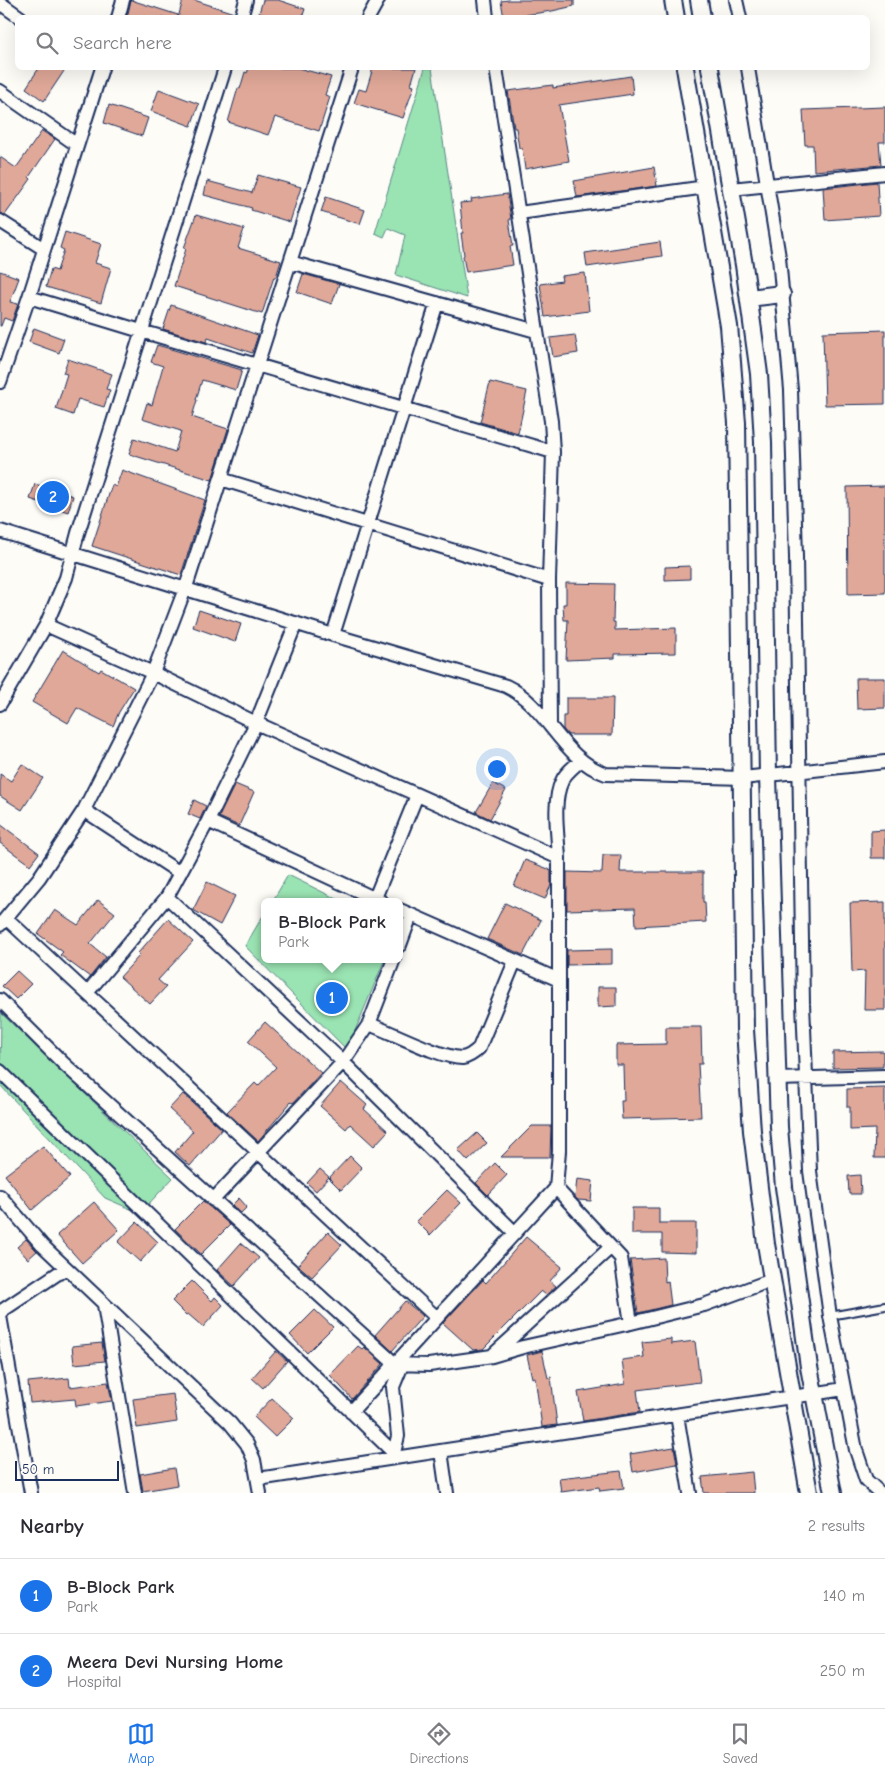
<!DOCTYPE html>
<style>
body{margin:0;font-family:"Comic Neue",sans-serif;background:#f2f2f3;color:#2b2b33}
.scale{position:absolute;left:15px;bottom:12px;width:104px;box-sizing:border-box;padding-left:5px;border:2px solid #1b2f5e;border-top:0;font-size:14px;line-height:18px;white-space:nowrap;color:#1b2f5e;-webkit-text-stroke:4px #fdfcf7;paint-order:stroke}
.you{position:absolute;left:496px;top:768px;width:18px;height:18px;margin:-12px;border:4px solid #fff;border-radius:50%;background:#1a73e8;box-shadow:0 0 0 8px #1a73e833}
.badge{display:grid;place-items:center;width:32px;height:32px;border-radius:50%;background:#1a73e8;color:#fff;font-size:16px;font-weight:700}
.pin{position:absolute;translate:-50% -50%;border:2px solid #fff;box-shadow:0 1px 5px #0006}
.popup{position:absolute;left:261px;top:898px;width:142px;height:65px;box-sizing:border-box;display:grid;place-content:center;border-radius:8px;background:#fff;filter:drop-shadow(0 1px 4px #0005);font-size:16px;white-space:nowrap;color:#7c7c81}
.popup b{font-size:19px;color:#2b2b33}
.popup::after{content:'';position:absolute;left:50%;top:100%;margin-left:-10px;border:10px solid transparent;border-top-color:#fff}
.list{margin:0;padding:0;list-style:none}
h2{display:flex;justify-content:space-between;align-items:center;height:65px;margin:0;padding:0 20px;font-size:21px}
h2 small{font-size:16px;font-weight:400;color:#7c7c81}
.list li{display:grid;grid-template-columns:32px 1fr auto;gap:15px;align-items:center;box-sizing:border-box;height:75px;padding:0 20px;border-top:1px solid #e1e1e2}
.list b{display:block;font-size:19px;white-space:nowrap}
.list p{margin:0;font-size:16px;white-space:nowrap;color:#7c7c81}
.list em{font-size:16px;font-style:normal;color:#7c7c81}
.icon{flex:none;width:28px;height:28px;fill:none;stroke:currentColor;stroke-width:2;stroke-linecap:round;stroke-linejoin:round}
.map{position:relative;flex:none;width:885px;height:1493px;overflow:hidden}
.search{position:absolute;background:#fff;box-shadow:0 5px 20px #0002;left:15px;right:15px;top:15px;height:55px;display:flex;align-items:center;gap:12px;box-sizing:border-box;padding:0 18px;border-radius:8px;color:#7c7c81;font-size:19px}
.sheet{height:215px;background:#fff}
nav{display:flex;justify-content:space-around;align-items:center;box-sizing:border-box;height:70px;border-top:1px solid #e1e1e2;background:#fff;font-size:14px;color:#7c7c81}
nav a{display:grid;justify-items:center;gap:2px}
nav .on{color:#1a73e8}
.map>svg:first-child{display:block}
.green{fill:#9ae3b2;stroke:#5a8988}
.building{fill:#e0a898;stroke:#1b2f5e}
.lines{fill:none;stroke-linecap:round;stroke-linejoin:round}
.service-casing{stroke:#1b2f5e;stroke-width:10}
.minor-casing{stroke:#1b2f5e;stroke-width:16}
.tertiary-casing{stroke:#1b2f5e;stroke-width:20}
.service{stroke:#fdfcf7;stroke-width:6}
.minor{stroke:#fdfcf7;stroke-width:12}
.tertiary{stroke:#fdfcf7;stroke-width:16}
</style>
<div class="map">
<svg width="885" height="1493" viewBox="0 0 885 1493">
<rect width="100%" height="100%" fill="#fdfcf7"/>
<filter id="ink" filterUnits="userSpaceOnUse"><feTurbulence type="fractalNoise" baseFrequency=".02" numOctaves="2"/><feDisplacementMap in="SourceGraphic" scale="10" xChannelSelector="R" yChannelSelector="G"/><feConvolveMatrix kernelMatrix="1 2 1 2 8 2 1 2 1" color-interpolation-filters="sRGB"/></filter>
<g filter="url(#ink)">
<!-- green -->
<path class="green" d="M425 68H432L467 298 396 275 405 235 388 228 384 237 375 233Z
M288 875 343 902H272Z
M264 914V959H385L347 1050 245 946Z
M1 1013 173 1178 140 1213 105 1198 0 1085Z"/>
<!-- building -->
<path class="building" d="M131 0 178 15 177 18H127Z
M183 0H194L234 13 233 18H178Z
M263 0H278L305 9 302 18H272L259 13Z
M508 0H574V6L552 11 504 18 501 1Z
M39 68H66L44 101 26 88Z
M249 68H298L331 77 325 95 330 97 319 131 275 117 268 135 228 122 238 88 240 89 245 72 247 73Z
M373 68H416L411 85 414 86 403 118 354 103 359 89 366 91Z
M631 76 633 94 559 105 569 161 525 169 522 148H519L516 128H514L508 91 553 85V88Z
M159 89 199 104 191 126 151 111Z
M109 105 148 118 142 136 104 123Z
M885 107V142H879L881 165 814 171 813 145H805L803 110Z
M42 131 55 139 29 177 31 179 5 215 0 213V157L16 168Z
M654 167 657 186 577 197 574 181Z
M258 175 301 187 290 222 251 210 252 208 204 195 207 181 252 193Z
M877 182 879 216 825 220 823 188Z
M507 194 511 219 509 220 513 246H510L513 265 466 272 463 256 464 255 461 233H463L460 203 472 202 471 199Z
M326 197 365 210 360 224 321 212Z
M196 215 244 229 238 248 281 261 276 277H274L262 314 174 286 186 249 184 248Z
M65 232 101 244 95 263 111 268 101 303 46 287 51 269 57 271 64 250 60 248Z
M660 242 662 256 587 267 585 253Z
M0 271 19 278 10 302 18 304 12 321 4 318 1 326H0Z
M585 273 589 311 545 317 540 284 562 281 561 276Z
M303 274 339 284 332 304 297 292Z
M171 305 258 335 252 353 208 338 206 342 163 329Z
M34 328 64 339 59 353 29 342Z
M885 330V404L825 405 823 332Z
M575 335 578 353 553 357 550 338Z
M157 345 242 370 236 390 202 380 196 400H197L192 417 228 429 212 480 129 454 134 438 175 452 181 431 142 419 147 403 152 405 163 366 151 362Z
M68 359 112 374 106 389 110 390 104 407 78 399 73 415 56 409 67 374 63 373Z
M490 382 527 391 518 433 480 422Z
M122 470 205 500 181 575 92 546 112 485 116 487Z
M35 484 73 496 68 512 30 499Z
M885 486V593L848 594 847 487Z
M690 566V579L665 580V567Z
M566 583 614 584 613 622H615V630L676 628V653L615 654V658L566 660 568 620H564L563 604H566Z
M199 610 241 624 235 642 193 627Z
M63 650 99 672 101 669 134 688 119 712 113 726 77 708 68 723 32 702Z
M856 678H885V708L857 709Z
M566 698H613L612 735H568L563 729V716H566Z
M22 764 43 778 22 810 0 796V774L11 781Z
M493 783 506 790 490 819 476 812Z
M235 784 254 792 239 826 219 817Z
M194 800 206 806 200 819 188 814Z
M0 824 39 853 30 865 0 843Z
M885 830V858H871V831Z
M603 855H621L620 872H703V902H705L706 922 636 926 635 908 567 910V872L602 873Z
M525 860 551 870V885L545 899 514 886Z
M207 882 235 896 220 925 193 910Z
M98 900 115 913 90 944 106 957 90 977 60 955 63 952 38 934 55 910 78 925Z
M885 902V1010H864L865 971 852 972 850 903Z
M505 903 541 920 523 955 487 939Z
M168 919 193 942 158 980 166 987 150 1004 120 977 140 955 138 953Z
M612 949V964L567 965V950Z
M17 971 31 984 16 999 2 986Z
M598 987H616V1006L598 1007Z
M265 1022 321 1073 293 1103 291 1102 258 1141 227 1112 255 1083 258 1086 276 1067 248 1041Z
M666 1027H701L702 1064H698L701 1117 622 1119 621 1101H624L623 1065H616V1045L666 1044Z
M883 1051V1067L833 1068V1052Z
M341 1082 367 1105 364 1109 388 1131 374 1146 350 1124 346 1129 320 1106Z
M885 1088V1158H874L875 1129 850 1130V1107H847V1089Z
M183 1094 222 1129 190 1166 175 1152 193 1131 169 1109Z
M532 1126H551L550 1157H501Z
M477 1133 487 1143 468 1161 458 1150Z
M43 1146 70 1177 32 1210 5 1175Z
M350 1156 362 1168 341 1190 329 1178Z
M495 1163 507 1175 488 1195 476 1183Z
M320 1169 329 1177 316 1191 307 1183Z
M860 1175 861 1194H849L848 1176Z
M577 1179 593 1181 591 1201 578 1200 575 1197Z
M447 1190 461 1203 430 1235 416 1221Z
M239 1198 247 1207 241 1213 232 1205Z
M203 1201 230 1225 201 1254 175 1229Z
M94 1202 119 1230 82 1263 57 1235Z
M632 1208H659V1223H696V1253L662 1252V1234H632Z
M137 1222 158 1242 140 1262 118 1242Z
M328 1232 342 1245 312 1277 298 1265Z
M526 1237 562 1267 550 1281 556 1286 546 1295 541 1291 483 1349 473 1350 443 1323 483 1280 486 1283Z
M26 1239 37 1251 28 1259 17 1247Z
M241 1243 259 1258 234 1286 217 1270Z
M664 1258 665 1282 668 1281 671 1305 638 1313 630 1260Z
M192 1281 212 1301 215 1297 223 1305 203 1327 188 1314 186 1315 172 1301Z
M405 1301 423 1316 392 1351 375 1335Z
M315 1310 333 1327 307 1353 290 1335Z
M671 1339V1344L695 1341 700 1382 637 1390 640 1412 583 1421 578 1392 625 1384 622 1360 644 1357 642 1342Z
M102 1343 105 1361 74 1364 72 1346Z
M358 1346 362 1349 364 1347 383 1364 352 1399 330 1375Z
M276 1351 287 1361 263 1388 252 1378Z
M542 1351 548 1378 551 1377 557 1425 542 1427 535 1377 532 1378 527 1355Z
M69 1378 70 1387 108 1382 112 1401 76 1406 75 1399 30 1403 28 1382Z
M173 1394 177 1422 137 1428 133 1399Z
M272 1398 294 1418 275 1437 254 1417Z
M674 1447 677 1464 633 1472 630 1454Z
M174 1468 177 1485 143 1491 140 1474Z
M621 1471 624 1488 600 1491 599 1487 561 1492 559 1478Z
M752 1472 754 1493H704L702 1477Z"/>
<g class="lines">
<defs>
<path id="service" d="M830 1316 885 1306"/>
<path id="minor" d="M485 0 487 18
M736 0 740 18
M0 3 21 18
M118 18 123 0
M241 18 246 0
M368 18 378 0
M496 68 551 421 553 452 549 580 550 726
M748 68 779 257 791 390 796 557 803 1004 810 1171 830 1316 856 1450 866 1480 880 1493
M0 91 77 145
M731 189 885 173
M519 213 706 187
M0 221 44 249
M290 262 536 331
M29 297 141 331 553 452
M0 382 29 297 102 68
M221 479 549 580
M0 531 333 635 506 686C548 706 561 759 606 774L743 778 885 762
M46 625 153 673 256 723 559 858
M333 635 437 303
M0 704 46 625 66 578 78 533 225 68
M84 810 180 873
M208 821 382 902
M167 897 343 1062 515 1233
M375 898 417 795
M400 910 559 980
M6 918 437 1318
M0 925 39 878 84 810 153 673 188 581 352 68
M400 945 411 915
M87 993 167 897 208 821 256 723 296 623
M0 1000 63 1063 395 1364 429 1365 492 1356 523 1347 631 1323 704 1305 772 1280
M369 1024C391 1032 441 1058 462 1058 469 1057 474 1053 479 1048L515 961
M0 1071 398 1457
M777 1079 885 1076
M556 1188 621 1258 631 1323
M0 1196 42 1245 230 1423 247 1444 254 1460 260 1493
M213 1200 343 1062 369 1024 394 959
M104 1305 135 1493
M0 1312 66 1268
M0 1316 31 1493
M494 1354 610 1248
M351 1412 556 1188 559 1151V858C558 836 552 801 562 781 565 773 574 767 580 761
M677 1415 690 1493
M441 1451 447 1493
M394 1453 398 1436 393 1387 402 1365
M258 1479 844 1389"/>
<path id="tertiary" d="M673 0 676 18
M699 0 702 18
M685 68 729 326 737 423 745 1030 752 1131 766 1244 809 1493
M710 68 744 265 759 374 763 442 768 776 779 1127 784 1187 809 1367 833 1493
M749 298 782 294"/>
</defs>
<!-- service casing -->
<use href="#service" class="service-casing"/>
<!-- minor casing -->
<use href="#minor" class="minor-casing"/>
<!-- tertiary casing -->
<use href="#tertiary" class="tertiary-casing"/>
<!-- service -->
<use href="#service" class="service"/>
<!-- minor -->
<use href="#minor" class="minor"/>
<!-- tertiary -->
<use href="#tertiary" class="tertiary"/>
</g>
</g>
</svg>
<div class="scale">50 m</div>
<div class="you"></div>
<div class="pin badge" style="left:332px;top:998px">1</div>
<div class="popup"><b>B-Block Park</b>Park</div>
<div class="pin badge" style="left:53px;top:497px">2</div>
<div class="search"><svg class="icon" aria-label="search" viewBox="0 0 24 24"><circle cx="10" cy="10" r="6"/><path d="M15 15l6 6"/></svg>Search here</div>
</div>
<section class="sheet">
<h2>Nearby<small>2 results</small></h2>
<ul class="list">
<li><span class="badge">1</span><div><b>B-Block Park</b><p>Park</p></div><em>140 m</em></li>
<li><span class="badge">2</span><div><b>Meera Devi Nursing Home</b><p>Hospital</p></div><em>250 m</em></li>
</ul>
</section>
<nav>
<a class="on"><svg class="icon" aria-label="map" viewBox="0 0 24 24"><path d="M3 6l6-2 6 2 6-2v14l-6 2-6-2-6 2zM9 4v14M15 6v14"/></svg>Map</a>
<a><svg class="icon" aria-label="directions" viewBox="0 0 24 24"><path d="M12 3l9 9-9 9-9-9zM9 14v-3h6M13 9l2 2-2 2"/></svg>Directions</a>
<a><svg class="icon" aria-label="saved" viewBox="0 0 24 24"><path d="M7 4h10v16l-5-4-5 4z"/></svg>Saved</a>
</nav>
